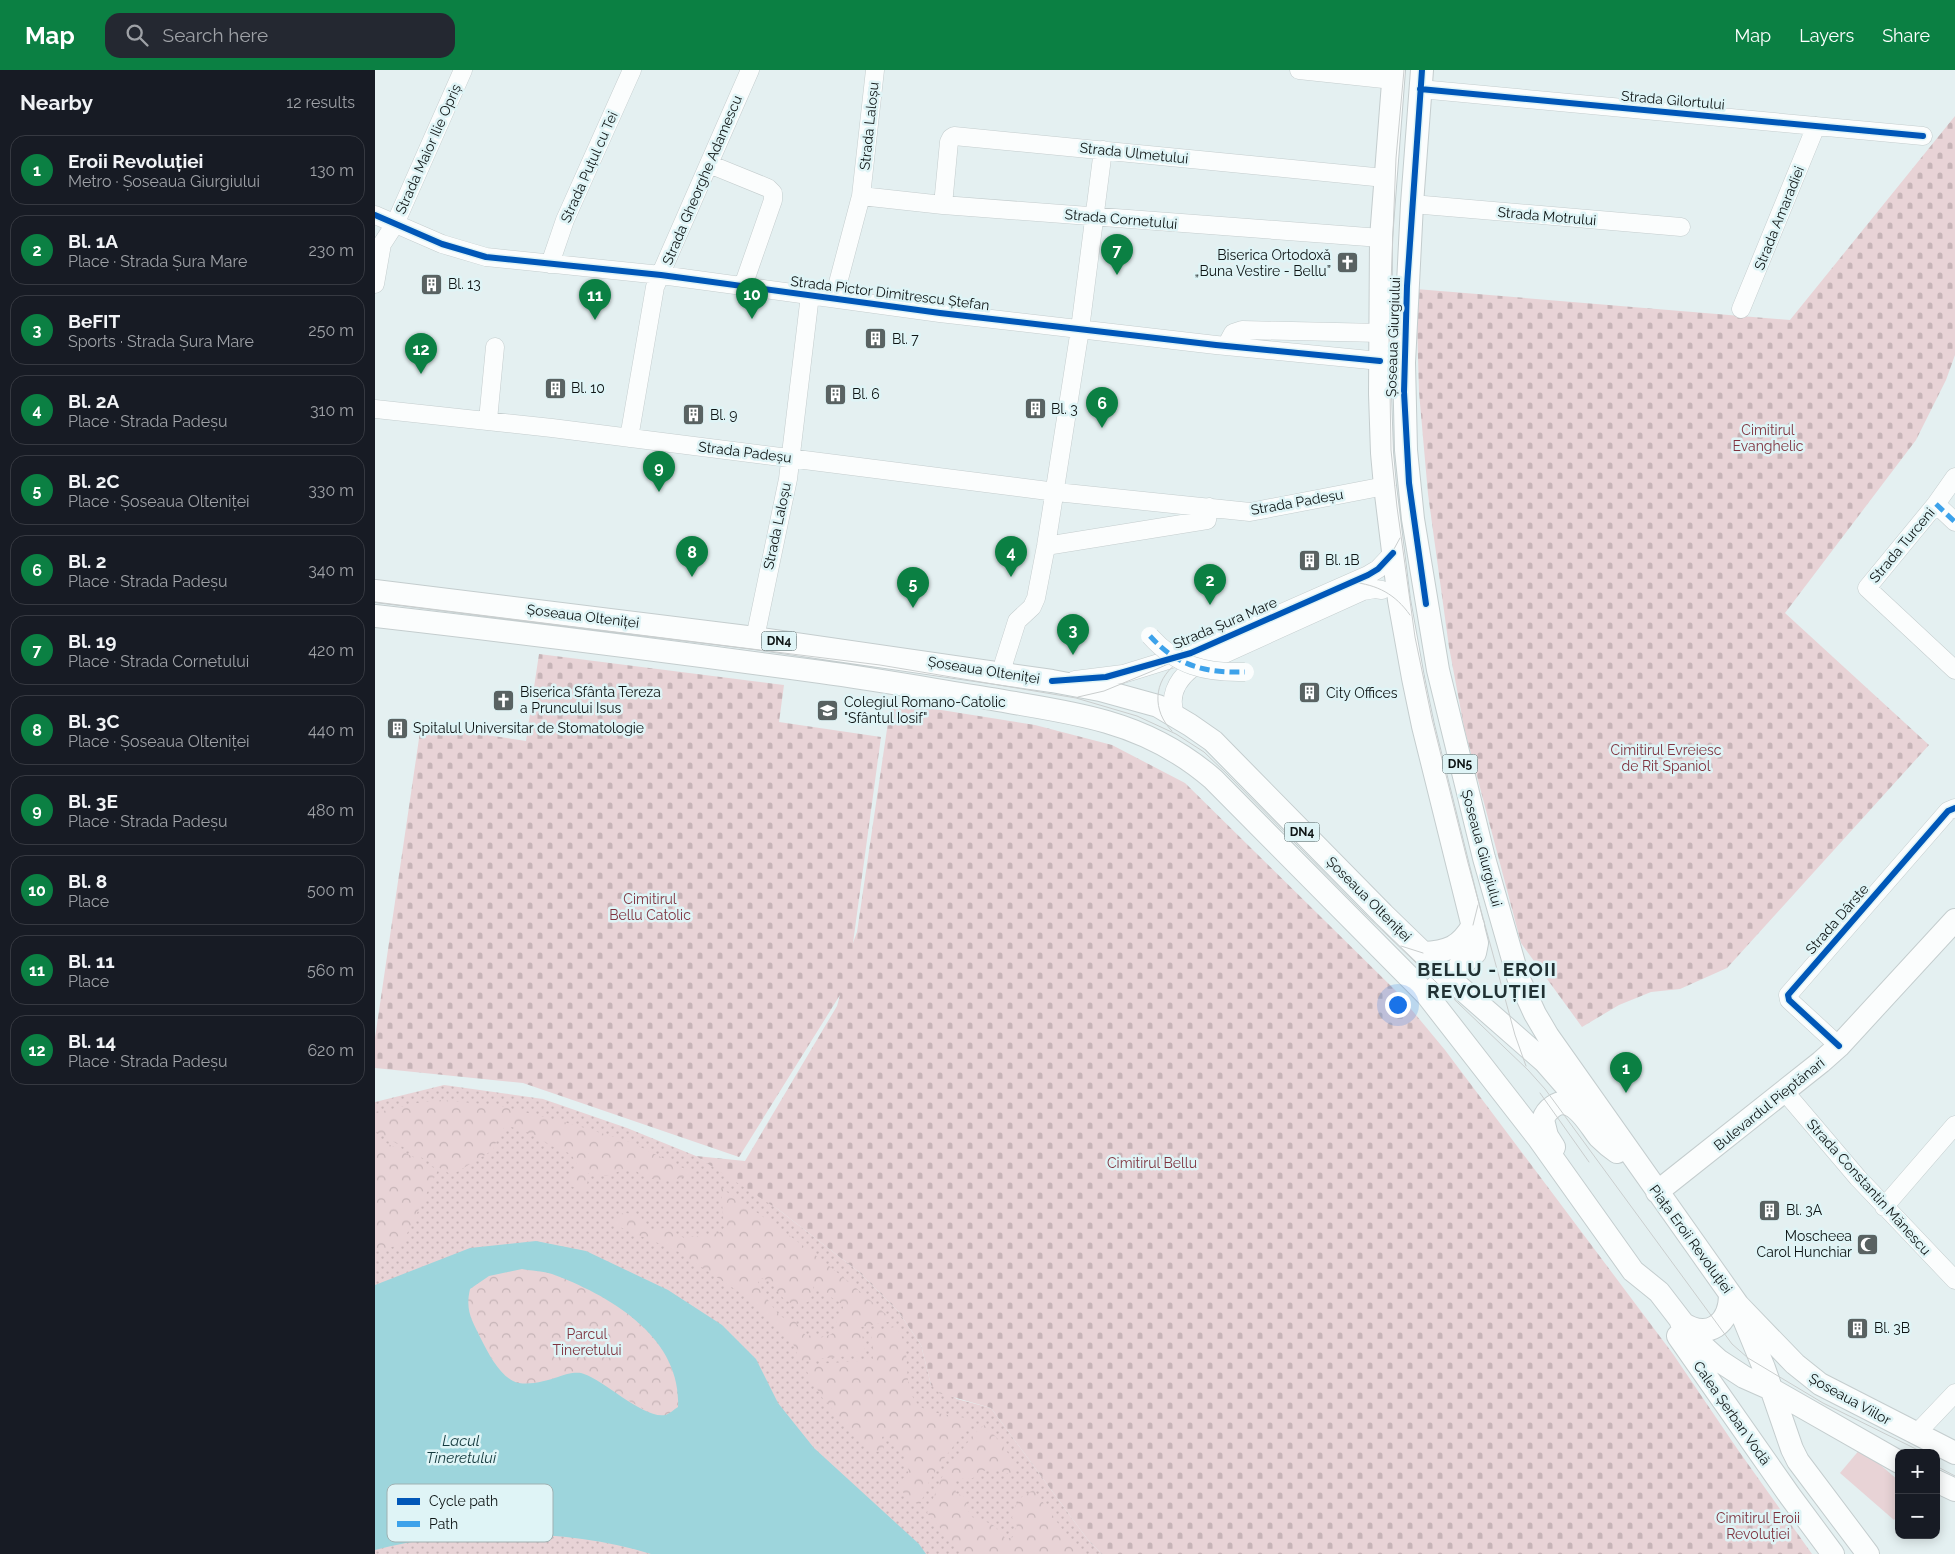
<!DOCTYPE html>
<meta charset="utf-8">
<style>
body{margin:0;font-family:Raleway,sans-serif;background:#242831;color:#f1f3f6}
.controls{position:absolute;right:15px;bottom:15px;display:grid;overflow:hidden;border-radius:10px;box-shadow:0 2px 12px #0003}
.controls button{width:45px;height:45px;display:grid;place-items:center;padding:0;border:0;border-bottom:1px solid #363941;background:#171b24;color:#f1f3f6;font:25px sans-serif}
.you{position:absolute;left:1022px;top:934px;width:18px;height:18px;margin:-12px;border:4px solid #fff;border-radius:50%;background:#1a73e8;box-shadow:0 0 0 8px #1a73e833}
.badge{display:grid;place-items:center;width:32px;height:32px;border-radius:50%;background:#0b8043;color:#fff;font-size:16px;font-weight:700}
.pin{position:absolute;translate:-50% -41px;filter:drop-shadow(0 1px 2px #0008)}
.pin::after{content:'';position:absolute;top:26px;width:18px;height:15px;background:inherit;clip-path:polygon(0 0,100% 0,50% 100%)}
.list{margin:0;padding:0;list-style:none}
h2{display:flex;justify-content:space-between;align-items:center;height:65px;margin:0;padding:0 20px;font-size:21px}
h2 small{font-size:16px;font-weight:400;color:#9ea1a6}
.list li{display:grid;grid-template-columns:32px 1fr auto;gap:15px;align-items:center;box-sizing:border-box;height:70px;margin:0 10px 10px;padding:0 10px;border:1px solid #363941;border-radius:15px}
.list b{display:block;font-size:19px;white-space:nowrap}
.list p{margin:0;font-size:16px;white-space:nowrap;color:#9ea1a6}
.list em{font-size:16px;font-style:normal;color:#9ea1a6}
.icon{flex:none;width:28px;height:28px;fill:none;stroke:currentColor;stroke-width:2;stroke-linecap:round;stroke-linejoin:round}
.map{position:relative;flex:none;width:1580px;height:1484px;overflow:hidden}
header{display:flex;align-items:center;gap:30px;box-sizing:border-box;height:70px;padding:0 25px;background:#0b8043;color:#fff}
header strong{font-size:24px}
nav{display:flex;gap:28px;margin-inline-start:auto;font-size:18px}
.search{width:350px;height:45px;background:#242831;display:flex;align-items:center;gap:12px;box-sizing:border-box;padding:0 18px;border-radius:15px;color:#9ea1a6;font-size:19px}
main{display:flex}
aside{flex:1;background:#171b24}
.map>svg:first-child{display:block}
.grass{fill:url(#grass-dots)}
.forest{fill:url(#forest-crowns);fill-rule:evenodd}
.cemetery{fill:url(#cemetery-stones)}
.pitch{fill:#e8d3d6}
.water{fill:#9dd5dc;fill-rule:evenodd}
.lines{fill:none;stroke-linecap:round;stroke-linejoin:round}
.minor-casing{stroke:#c4cdce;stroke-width:19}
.major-casing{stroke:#c4cdce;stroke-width:24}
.minor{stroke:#fbfdfd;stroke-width:18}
.major{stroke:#fbfdfd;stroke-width:22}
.tram{stroke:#cacece;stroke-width:1}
.minor-bridge-casing{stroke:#c4cdce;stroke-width:19;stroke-linecap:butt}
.minor-bridge{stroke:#fbfdfd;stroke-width:18}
.quiet{stroke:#3da2ea;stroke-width:5;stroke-dasharray:10 5;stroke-linecap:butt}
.cycleway-casing{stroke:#dff4f6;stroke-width:9}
.cycleway{stroke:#0057b8;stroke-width:6}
.labels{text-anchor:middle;stroke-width:5;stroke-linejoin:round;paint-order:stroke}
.shield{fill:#dff4f6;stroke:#4d5858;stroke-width:1}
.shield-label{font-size:12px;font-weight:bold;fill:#0e1515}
.street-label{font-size:14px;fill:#0e1515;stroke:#dff4f6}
.poi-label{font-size:14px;fill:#0e1515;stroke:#dff4f6;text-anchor:start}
.park-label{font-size:14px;fill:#7f333f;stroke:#dff4f6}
.water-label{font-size:15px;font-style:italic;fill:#14393d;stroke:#dff4f6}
.district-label{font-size:19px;font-weight:bold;letter-spacing:1px;fill:#213133;stroke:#dff4f6}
.key{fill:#dff4f6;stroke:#a0b1b2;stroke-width:1}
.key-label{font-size:14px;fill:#0e1515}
</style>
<header>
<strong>Map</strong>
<div class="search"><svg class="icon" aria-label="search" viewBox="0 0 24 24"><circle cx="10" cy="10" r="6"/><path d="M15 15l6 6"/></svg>Search here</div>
<nav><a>Map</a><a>Layers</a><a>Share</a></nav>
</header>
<main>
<aside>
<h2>Nearby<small>12 results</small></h2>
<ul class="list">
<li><span class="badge">1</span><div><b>Eroii Revoluției</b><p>Metro · Șoseaua Giurgiului</p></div><em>130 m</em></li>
<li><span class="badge">2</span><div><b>Bl. 1A</b><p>Place · Strada Șura Mare</p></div><em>230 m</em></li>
<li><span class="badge">3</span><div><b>BeFIT</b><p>Sports · Strada Șura Mare</p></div><em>250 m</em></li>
<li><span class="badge">4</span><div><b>Bl. 2A</b><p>Place · Strada Padeșu</p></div><em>310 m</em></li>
<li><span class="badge">5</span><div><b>Bl. 2C</b><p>Place · Șoseaua Olteniței</p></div><em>330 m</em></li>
<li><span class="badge">6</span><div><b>Bl. 2</b><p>Place · Strada Padeșu</p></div><em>340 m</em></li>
<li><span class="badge">7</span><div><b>Bl. 19</b><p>Place · Strada Cornetului</p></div><em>420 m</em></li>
<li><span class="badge">8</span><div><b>Bl. 3C</b><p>Place · Șoseaua Olteniței</p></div><em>440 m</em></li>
<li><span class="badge">9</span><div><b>Bl. 3E</b><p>Place · Strada Padeșu</p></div><em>480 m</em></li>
<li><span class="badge">10</span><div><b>Bl. 8</b><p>Place</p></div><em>500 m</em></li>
<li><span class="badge">11</span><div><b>Bl. 11</b><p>Place</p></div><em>560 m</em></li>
<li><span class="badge">12</span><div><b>Bl. 14</b><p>Place · Strada Padeșu</p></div><em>620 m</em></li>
</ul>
</aside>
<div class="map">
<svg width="1580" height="1484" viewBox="0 0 1580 1484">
<defs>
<pattern id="grass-dots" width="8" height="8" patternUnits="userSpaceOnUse" patternTransform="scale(1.25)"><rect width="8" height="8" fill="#e8d3d6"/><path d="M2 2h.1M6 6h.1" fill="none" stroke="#c6b4b7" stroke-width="1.8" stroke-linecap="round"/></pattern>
<pattern id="forest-crowns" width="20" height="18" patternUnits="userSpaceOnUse" patternTransform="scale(1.25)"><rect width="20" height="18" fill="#e8d3d6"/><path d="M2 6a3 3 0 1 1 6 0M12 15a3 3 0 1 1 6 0" fill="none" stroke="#c6b4b7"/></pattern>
<pattern id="cemetery-stones" width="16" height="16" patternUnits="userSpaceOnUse" patternTransform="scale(1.25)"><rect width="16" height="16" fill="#e8d3d6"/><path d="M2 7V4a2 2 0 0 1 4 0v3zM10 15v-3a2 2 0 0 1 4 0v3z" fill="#c6b4b7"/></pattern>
</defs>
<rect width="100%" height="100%" fill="#e4f0f1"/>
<!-- grass -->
<path class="grass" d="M69 1015 168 1029 252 1058 321 1086 367 1114 404 1140 484 1202 523 1241 546 1275 556 1315 582 1329 616 1338 713 1470 727 1484H0V1032Z"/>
<!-- forest -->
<path class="forest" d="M67 1030 126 1036 200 1055 255 1072 318 1103 297 1111 271 1108 261 1101 250 1098C234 1107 231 1107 213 1103L212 1117 208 1121 196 1116 192 1106 199 1102 203 1096 196 1084 174 1075 160 1065 131 1055 124 1064 118 1080 77 1105 0 1061V1043L42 1033Z
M0 1067 63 1100 27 1174 0 1182Z
M346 1118C406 1158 465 1201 518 1251L486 1257 490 1284 425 1291 417 1271 379 1232 304 1182 240 1155V1149L244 1144 250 1143 265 1145 273 1161 291 1158 309 1168 344 1163 349 1158ZM385 1208 397 1211C400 1220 410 1233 420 1234 424 1235 429 1233 433 1232L437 1226 439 1213 443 1219 467 1234 468 1238C466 1242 462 1248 461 1253 458 1266 457 1264 445 1268L440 1265 431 1266 419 1250C415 1249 410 1249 407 1247 400 1243 386 1219 383 1212Z
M147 1199C157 1201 168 1201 177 1204 235 1225 306 1267 303 1337L292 1345H281L254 1331 188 1305 164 1313 139 1312 128 1303 111 1280 94 1243 92 1232 95 1219 114 1206Z
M520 1257C542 1279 521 1321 549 1339 556 1343 588 1347 599 1350L564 1395 554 1412 545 1435C535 1431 525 1422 523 1412L530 1407 534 1401 530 1391 531 1385C523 1379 520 1369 510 1365L507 1367 509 1378 504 1382 495 1380 448 1329 428 1295 498 1290 496 1261Z
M609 1355 622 1368 643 1397 639 1406 623 1400 614 1399 606 1402 598 1408 574 1410V1415L580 1416 581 1423C587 1426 589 1425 593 1432L590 1436 597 1447C616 1454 617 1451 631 1469L638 1467V1463L642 1456 637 1448C641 1432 643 1427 659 1420L698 1474 708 1484H588L552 1443 567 1407 598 1365Z"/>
<!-- cemetery -->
<path class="cemetery" d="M1580 46V285L1571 310 1541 370 1410 543 1554 675 1352 898 1305 919 1276 922 1244 935 1207 957 1146 873 1089 657 1074 577 1053 424 1044 322 1041 219 1415 250Z
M164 584 409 615 404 652 506 667 478 873 482 862 516 632 660 655 737 675 810 713 1021 921 1070 980 1298 1284 1363 1380 1437 1484H727L713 1470 616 1338 564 1323 556 1315 546 1275 523 1241 484 1202 404 1140 321 1086 370 1091 462 936 465 925 364 1087 148 1013 0 998V968L46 655 151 671Z"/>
<!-- pitch -->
<path class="pitch" d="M1486 1378 1524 1411V1444L1519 1450 1465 1403Z"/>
<!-- water -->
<path class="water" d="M161 1171 211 1181 293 1220 347 1255 381 1289 403 1333 439 1378 544 1474 551 1484H276C194 1458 83 1458 0 1480V1215L95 1178ZM147 1199C157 1201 168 1201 177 1204 234 1225 307 1267 303 1337 299 1339 295 1344 290 1345 269 1349 230 1311 209 1304 203 1301 190 1304 183 1307 171 1311 150 1317 138 1311 124 1304 113 1283 106 1269 97 1250 90 1241 95 1219L114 1206Z"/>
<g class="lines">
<defs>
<path id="minor" d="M924 0 1018 10
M1045 19 1548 66
M334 94 393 118 398 123V130L368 216
M486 126 568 135 1006 168
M1037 134 1306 157
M568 135 574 72 576 68 579 66 1010 108
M0 145 67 174 111 187 286 205 565 243 841 275 1005 291
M175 194 190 150 257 0
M0 214 7 174 20 154 88 0
M459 228 486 126 500 0
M1366 239 1441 56
M851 276 858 263 867 260 1006 263
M0 339 177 358 681 422 875 442 1010 416
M113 350 120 277
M254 368 280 217 375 0
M1580 407 1561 434 1492 518 1580 600
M1561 434 1580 452
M671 476 832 450 834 437
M380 568 413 409 435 225
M630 603 629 592 642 551 657 537 661 528 671 476 705 259 728 80
M700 610 748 604 816 583 993 505 1003 499 1018 483
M801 647C793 628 801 611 816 599L988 521 1000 519 1007 520
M1464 976 1414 930 1413 925 1573 741 1580 738
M1410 1022 1483 1108 1580 1210
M1509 1137 1580 1055
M1541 1364 1580 1323"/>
<path id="major" d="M1019 0 1006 168 1005 324 1007 383 1010 416 1024 530 1038 608 1048 656 1102 873 1100 883 1062 916
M1047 0 1037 134 1029 293 1031 380 1038 449 1063 600 1109 788 1143 907 1160 944 1173 966 1363 1235 1420 1294 1445 1314 1580 1383
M0 521 380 568 677 611 725 620 783 636 815 655 838 671 1008 844 1073 907 1170 992 1198 1024
M0 546C149 563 298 582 446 602 504 610 560 620 617 629 655 636 695 641 732 652 770 663 808 683 838 709L1052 925 1164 1069 1258 1201 1284 1222 1321 1270 1343 1290 1369 1307 1396 1319 1524 1392
M1048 883C1073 882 1085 877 1098 855
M1179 1077 1172 1066 1168 1050C1171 1040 1183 1029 1195 1035 1207 1040 1216 1057 1224 1067 1230 1073 1236 1078 1242 1082
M1282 1122 1446 992 1464 976 1580 850
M1368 1247 1389 1298 1417 1379 1423 1391 1493 1484
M1306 1252C1333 1271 1355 1254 1355 1224
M1303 1266 1415 1426 1458 1484
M1561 1411 1580 1420"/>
</defs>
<!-- minor casing -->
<use href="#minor" class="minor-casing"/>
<!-- major casing -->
<use href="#major" class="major-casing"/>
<!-- minor -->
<use href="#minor" class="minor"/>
<!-- major -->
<use href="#major" class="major"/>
<!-- tram -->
<path class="tram" d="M1029 0 1021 88 1014 262 1016 380 1022 437 1040 567 1057 649 1093 793 1140 965 1151 996
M977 512C1003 515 1020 524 1035 545
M0 532 505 595 701 628 762 646 801 664 829 682 852 704 990 844 1153 1000 1170 1019 1357 1274 1373 1288 1448 1333 1549 1383
M703 627 729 621 775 602 993 505 1013 490 1025 468
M797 661C777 641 778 611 801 594
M1098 855 1103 835
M1026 876 1048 883
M1165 1023 1214 1092
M1561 1396 1580 1406"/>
<defs>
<path id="minor-bridge" d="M775 566C802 596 830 603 870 602"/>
</defs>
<!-- minor-bridge casing -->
<use href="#minor-bridge" class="minor-bridge-casing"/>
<!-- minor-bridge -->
<use href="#minor-bridge" class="minor-bridge"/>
<!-- quiet -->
<path class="quiet" d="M1561 434 1580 452
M775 566C802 596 830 603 870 602"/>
<defs>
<path id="cycleway" d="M1047 0 1032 216 1029 322 1034 413 1051 534
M1045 19 1548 66
M0 145 67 174 111 187 286 205 565 243 841 275 1005 291
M677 611 731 607 816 583 993 505 1003 499 1018 483
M1464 976 1414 930 1413 925 1573 741 1580 738"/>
</defs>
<!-- cycleway casing -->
<use href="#cycleway" class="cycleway-casing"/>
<!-- cycleway -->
<use href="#cycleway" class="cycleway"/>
</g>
<!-- icons -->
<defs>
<symbol id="church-square" viewBox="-11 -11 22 22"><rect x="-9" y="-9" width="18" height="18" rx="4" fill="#596262" stroke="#dff4f6"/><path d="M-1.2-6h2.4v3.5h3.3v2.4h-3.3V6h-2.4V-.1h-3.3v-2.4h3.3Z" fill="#fff"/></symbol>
<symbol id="building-square" viewBox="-11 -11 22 22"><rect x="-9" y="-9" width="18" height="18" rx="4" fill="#596262" stroke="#dff4f6"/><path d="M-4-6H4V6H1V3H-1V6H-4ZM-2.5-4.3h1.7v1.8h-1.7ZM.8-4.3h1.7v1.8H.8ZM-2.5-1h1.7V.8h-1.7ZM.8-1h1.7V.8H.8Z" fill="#fff"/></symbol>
<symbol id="school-square" viewBox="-11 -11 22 22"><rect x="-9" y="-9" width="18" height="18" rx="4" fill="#596262" stroke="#dff4f6"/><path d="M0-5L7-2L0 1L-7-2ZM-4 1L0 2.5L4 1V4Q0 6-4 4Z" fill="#fff"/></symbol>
<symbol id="mosque-square" viewBox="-11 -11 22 22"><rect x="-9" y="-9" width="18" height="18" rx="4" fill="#596262" stroke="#dff4f6"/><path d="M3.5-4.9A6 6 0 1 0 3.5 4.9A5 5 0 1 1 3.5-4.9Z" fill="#fff"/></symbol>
</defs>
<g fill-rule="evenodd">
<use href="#church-square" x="960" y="180" width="25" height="25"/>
<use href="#building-square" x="44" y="202" width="25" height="25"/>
<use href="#building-square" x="488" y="256" width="25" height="25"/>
<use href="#building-square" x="168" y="306" width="25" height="25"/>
<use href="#building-square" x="448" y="312" width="25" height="25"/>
<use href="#building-square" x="648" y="326" width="25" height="25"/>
<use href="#building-square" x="306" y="332" width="25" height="25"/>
<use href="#building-square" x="922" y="478" width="25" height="25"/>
<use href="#building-square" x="922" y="610" width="25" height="25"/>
<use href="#church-square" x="116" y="618" width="25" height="25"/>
<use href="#school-square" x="440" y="628" width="25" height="25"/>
<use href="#building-square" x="10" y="646" width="25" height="25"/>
<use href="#building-square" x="1382" y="1128" width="25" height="25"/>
<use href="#mosque-square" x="1480" y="1162" width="25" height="25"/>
<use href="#building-square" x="1470" y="1246" width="25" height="25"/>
</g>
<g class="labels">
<!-- shield labels -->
<g class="shield">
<rect x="386.5" y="561.5" width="35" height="19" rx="4"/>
<rect x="1067.5" y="684.5" width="35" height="19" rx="4"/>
<rect x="909.5" y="752.5" width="35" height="19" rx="4"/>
</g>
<g class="shield-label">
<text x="404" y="575">DN4</text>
<text x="1085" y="698">DN5</text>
<text x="927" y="766">DN4</text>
</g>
<!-- street labels -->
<g class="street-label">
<text transform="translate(1298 30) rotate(5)" y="5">Strada Gilortului</text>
<text transform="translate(494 56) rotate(-84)" y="5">Strada Laloșu</text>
<text transform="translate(53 79) rotate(-66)" y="5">Strada Maior Ilie Opriș</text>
<text transform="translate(759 83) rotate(6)" y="5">Strada Ulmetului</text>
<text transform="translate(214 97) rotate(-66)" y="5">Strada Puțul cu Tei</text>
<text transform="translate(327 110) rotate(-67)" y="5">Strada Gheorghe Adamescu</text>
<text transform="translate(1172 146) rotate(5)" y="5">Strada Motrului</text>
<text transform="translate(1404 148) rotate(-68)" y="5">Strada Amaradiei</text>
<text transform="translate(746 149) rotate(5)" y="5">Strada Cornetului</text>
<text transform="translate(515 223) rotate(7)" y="5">Strada Pictor Dimitrescu Ștefan</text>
<text transform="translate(1018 267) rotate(-88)" y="5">Șoseaua Giurgiului</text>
<text transform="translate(370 382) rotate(7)" y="5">Strada Padeșu</text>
<text transform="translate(922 432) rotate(-10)" y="5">Strada Padeșu</text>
<text transform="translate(402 456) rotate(-78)" y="5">Strada Laloșu</text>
<text transform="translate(1527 475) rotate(-50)" y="5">Strada Turceni</text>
<text transform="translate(208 546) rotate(7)" y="5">Șoseaua Olteniței</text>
<text transform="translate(850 553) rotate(-23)" y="5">Strada Șura Mare</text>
<text transform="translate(609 600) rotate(9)" y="5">Șoseaua Olteniței</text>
<text transform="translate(1107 778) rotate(75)" y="5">Șoseaua Giurgiului</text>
<text transform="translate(994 829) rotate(45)" y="5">Șoseaua Olteniței</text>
<text transform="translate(1462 849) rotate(-49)" y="5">Strada Dârste</text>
<text transform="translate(1394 1034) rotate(-39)" y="5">Bulevardul Pieptănari</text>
<text transform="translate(1494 1117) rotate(48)" y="5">Strada Constantin Mănescu</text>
<text transform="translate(1316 1169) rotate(54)" y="5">Piața Eroii Revoluției</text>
<text transform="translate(1475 1329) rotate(29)" y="5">Șoseaua Viilor</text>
<text transform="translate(1357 1343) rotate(55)" y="5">Calea Șerban Vodă</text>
</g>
<!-- poi labels -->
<g class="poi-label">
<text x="956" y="190" text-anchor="end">Biserica Ortodoxă<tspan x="956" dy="16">„Buna Vestire - Bellu”</tspan></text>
<text x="73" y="219">Bl. 13</text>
<text x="517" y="274">Bl. 7</text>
<text x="196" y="323">Bl. 10</text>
<text x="477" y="329">Bl. 6</text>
<text x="676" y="344">Bl. 3</text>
<text x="335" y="350">Bl. 9</text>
<text x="950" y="495">Bl. 1B</text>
<text x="145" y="627">Biserica Sfânta Tereza<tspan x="145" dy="16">a Pruncului Isus</tspan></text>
<text x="951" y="628">City Offices</text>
<text x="469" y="637">Colegiul Romano-Catolic<tspan x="469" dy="16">"Sfântul Iosif"</tspan></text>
<text x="38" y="663">Spitalul Universitar de Stomatologie</text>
<text x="1411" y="1145">Bl. 3A</text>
<text x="1477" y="1171" text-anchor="end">Moscheea<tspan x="1477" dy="16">Carol Hunchiar</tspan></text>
<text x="1499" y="1263">Bl. 3B</text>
</g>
<!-- park labels -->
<g class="park-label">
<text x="1393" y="365">Cimitirul<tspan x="1393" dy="16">Evanghelic</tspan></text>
<text x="1291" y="685">Cimitirul Evreiesc<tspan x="1291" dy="16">de Rit Spaniol</tspan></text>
<text x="275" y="834">Cimitirul<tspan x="275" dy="16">Bellu Catolic</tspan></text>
<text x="777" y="1098">Cimitirul Bellu</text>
<text x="212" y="1269">Parcul<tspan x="212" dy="16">Tineretului</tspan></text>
<text x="1383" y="1453">Cimitirul Eroii<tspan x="1383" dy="16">Revoluției</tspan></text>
</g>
<!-- water labels -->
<g class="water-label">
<text x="86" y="1376">Lacul<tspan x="86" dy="17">Tineretului</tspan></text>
</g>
<!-- district labels -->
<g class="district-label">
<text x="1112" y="906">BELLU - EROII<tspan x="1112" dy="22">REVOLUȚIEI</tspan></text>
</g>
</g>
<!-- legend -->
<rect x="12" y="1414" width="166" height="58" rx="8" class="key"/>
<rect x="22" y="1428" width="23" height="7" fill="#0057b8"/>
<rect x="22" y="1451" width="23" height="6" fill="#3da2ea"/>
<g class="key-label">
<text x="54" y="1436">Cycle path</text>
<text x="54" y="1459">Path</text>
</g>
</svg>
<div class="controls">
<button>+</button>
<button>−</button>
</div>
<div class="you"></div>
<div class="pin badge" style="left:1251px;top:1023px">1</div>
<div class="pin badge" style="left:835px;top:535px">2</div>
<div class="pin badge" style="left:698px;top:585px">3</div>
<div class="pin badge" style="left:636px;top:507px">4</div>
<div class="pin badge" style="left:538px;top:538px">5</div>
<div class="pin badge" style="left:727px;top:358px">6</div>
<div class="pin badge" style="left:742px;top:205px">7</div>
<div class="pin badge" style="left:317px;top:507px">8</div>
<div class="pin badge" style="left:284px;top:422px">9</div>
<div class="pin badge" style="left:377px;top:249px">10</div>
<div class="pin badge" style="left:220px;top:250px">11</div>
<div class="pin badge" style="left:46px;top:304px">12</div>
</div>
</main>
